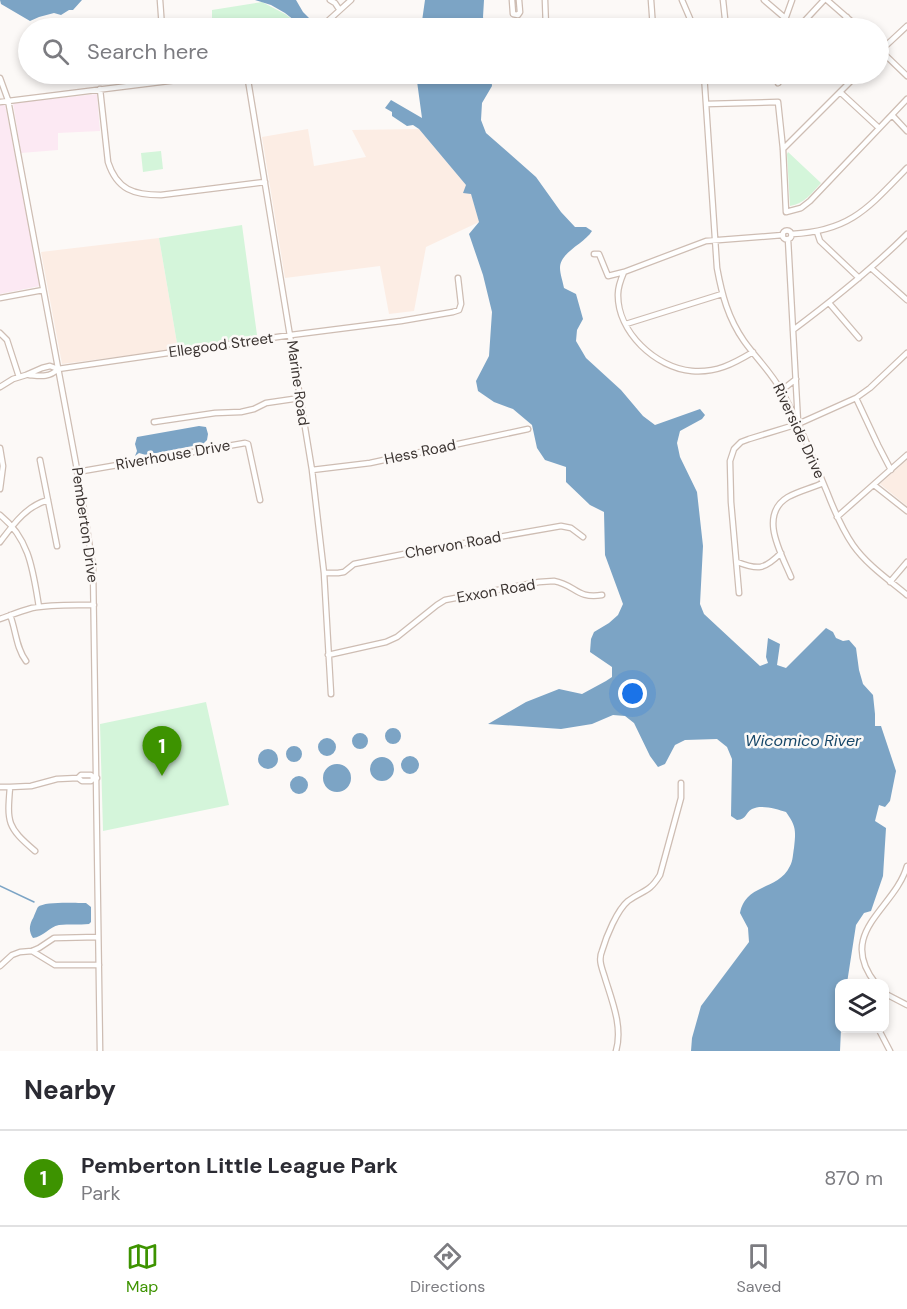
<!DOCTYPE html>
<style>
body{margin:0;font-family:"DM Sans",sans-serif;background:#f2f2f3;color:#2b2b33}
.controls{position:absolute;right:18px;bottom:18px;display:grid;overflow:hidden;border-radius:12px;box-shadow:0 3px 9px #0003}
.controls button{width:54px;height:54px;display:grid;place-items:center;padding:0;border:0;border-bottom:2px solid #e1e1e2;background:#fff;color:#2b2b33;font:30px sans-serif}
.you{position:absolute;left:633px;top:694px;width:21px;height:21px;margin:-15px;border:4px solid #fff;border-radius:50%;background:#1a73e8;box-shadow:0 0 0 9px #1a73e833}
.badge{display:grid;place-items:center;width:39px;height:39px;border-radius:50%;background:#3d9300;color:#fff;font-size:20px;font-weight:700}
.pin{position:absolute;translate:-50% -50px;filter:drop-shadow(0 2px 3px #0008)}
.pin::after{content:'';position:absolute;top:32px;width:21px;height:18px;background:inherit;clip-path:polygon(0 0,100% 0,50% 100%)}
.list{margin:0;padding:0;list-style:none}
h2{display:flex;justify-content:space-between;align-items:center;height:78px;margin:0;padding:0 24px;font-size:26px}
h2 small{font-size:20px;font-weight:400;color:#7c7c81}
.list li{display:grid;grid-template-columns:39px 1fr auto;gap:18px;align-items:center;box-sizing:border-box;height:96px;padding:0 24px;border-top:2px solid #e1e1e2}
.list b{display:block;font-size:22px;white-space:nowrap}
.list p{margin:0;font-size:20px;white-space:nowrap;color:#7c7c81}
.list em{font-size:20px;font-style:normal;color:#7c7c81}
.icon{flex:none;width:33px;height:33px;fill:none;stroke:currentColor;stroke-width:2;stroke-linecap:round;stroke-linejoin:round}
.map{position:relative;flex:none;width:907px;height:1051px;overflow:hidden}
.search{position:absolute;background:#fff;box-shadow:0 3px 9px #0003;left:18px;right:18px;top:18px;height:66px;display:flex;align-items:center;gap:15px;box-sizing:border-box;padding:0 21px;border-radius:33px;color:#7c7c81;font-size:22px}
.sheet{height:174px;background:#fff}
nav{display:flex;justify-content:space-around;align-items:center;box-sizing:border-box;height:84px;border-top:2px solid #e1e1e2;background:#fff;font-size:16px;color:#7c7c81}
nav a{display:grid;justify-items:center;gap:3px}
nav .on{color:#3d9300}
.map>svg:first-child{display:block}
.commercial{fill:#fce9f3}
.built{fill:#fcede4}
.green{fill:#d4f5da}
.water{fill:#7ca4c5}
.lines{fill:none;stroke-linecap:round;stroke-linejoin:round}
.stream{stroke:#7ca4c5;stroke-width:1.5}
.minor-casing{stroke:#cebdb3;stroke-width:7}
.minor{stroke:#fff;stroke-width:4.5}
.labels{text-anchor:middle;stroke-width:5;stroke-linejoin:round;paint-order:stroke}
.street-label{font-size:15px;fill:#3c3532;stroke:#fcf9f7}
.water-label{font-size:16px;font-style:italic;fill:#174768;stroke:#fcf9f7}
</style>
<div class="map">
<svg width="907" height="1051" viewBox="0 0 907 1051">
<rect width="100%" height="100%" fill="#fcf9f7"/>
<!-- commercial -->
<path class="commercial" d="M97 94 100 131 58 133V150L21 153 13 103Z
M5 104 40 286 0 294V105Z"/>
<!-- built -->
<path class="built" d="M308 129 314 166 366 157 352 130 419 129 466 185 471 193 479 222 426 247 414 311 389 314 380 266 285 278 262 137Z
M159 238 178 349 62 364 41 252Z
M907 460V506L880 484Z"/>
<!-- green -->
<path class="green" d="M262 2 285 14 304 28H212V10Z
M161 151 163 169 143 172 141 153Z
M788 152 821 183C812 193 804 204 790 206L787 154Z
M242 225 257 335 178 349 159 238Z
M206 702 229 805 103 831 100 724Z"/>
<!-- water -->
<path class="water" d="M0 0H82L73 10H69L61 15 54 13 39 17 30 21 1 4Z
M255 0H296L303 12 311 20 307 28H304L285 13 271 5Z
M425 0H484L483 17 485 28H421Z
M416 74H491L492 86 482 103 481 120 486 133 536 177 561 212 575 227H586L592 231C584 244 560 252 560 268 560 274 563 282 564 288L576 294 583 319 577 330 576 341 586 358 621 390 643 416 655 425 700 409 705 415 702 419 680 431 677 443 680 457 697 492 703 546 700 604 704 614 760 666 768 663 766 657 768 638 780 644 777 665 786 668 826 628 833 632 836 638 843 641 849 640 856 648 859 670 863 684 873 695 875 714V726H881L896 771 890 801 885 807 879 805 875 821 886 828 883 876 871 911 864 913 856 925 847 983 840 984V1028L841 1029 840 1051H691L692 1038 701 1006 749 942 748 928 740 913C746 883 778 891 790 866 793 861 793 853 794 848 796 830 796 826 786 812 777 809 761 804 752 809 745 813 747 819 737 820L731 816 732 759 727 747 717 739 685 740 675 745 665 764 658 767 650 756 634 723 625 716 613 715 592 724 561 729 488 724 526 702 559 689 582 694 606 681 612 677V667L590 652 591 639 594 632 609 623 618 615 623 604 605 555 604 512 590 505 566 482V467L545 460 537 448 532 425 513 409 494 402 478 391 476 381 489 356 492 312 483 275 469 234 479 222 471 194 463 193 466 185 419 129 413 125 407 126 392 116V112L385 108 391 100 422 118Z
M199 426 206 427 208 434 207 440 203 444 146 455 139 453 135 456 137 451 135 444 137 437Z
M385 736a8 8 0 1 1 16 0a8 8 0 1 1-16 0Z
M352 741a8 8 0 1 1 16 0a8 8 0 1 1-16 0Z
M318 747a9 9 0 1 1 18 0a9 9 0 1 1-18 0Z
M286 754a8 8 0 1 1 16 0a8 8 0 1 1-16 0Z
M258 759a10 10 0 1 1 20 0a10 10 0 1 1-20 0Z
M401 765a9 9 0 1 1 18 0a9 9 0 1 1-18 0Z
M370 769a12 12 0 1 1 24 0a12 12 0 1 1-24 0Z
M323 778a14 14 0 1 1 28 0a14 14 0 1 1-28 0Z
M290 785a9 9 0 1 1 18 0a9 9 0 1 1-18 0Z
M86 903 91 907V922L89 924C79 925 69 924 59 925 49 927 43 937 33 938 29 932 29 927 32 920 34 917 36 910 38 907 44 901 77 903 86 903Z"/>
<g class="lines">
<!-- stream -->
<path class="stream" d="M0 886 34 902"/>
<defs>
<path id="minor" d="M160 0 162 28
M330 0 335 3 339 9
M512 0 513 14 518 15 520 12 519 0
M545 0 546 28
M651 0 653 28
M682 0 694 28
M723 0 726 28
M764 0 785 18
M827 0 859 28
M320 28 351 0
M782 28 792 0
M798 28 824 0
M836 28 847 17
M878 48 907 76
M878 53 907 26
M247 74 312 470 324 573 331 694
M704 74 717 268C722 295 728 318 744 341 756 358 772 373 782 392 800 423 813 459 827 492 834 510 842 529 853 545 867 565 889 580 907 595
M777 74 778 83
M0 78 8 100 81 491 93 567 100 1051
M778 83 788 74
M100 89 108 162C117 190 134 195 161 195L265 182
M840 92 879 128
M0 102 225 74
M706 104 778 102 783 149 786 212 801 208 810 201 907 99
M892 115 907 131
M783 149 858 74
M782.5 235a4.5 4.5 0 1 1 9 0a4.5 4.5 0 1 1-9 0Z
M817 232 820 241 859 278
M792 234C851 231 869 207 907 168
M788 239 798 422
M594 254H599L608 276 624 272
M871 268 907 300
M0 298 43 290
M829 303 859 338
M626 324 722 294
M793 330C833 300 872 269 907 234
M0 333 7 340 19 377
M753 352C733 364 716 373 692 371 656 368 617 332 618 294 618 286 621 279 624 272L706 241 783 235
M29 375C40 376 49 378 58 369
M0 387 13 379 26 375 42 368 50 366 58 369 291 335 401 321 453 312 459 310 461 304 458 278
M782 390 796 379
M856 398 878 445 891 470
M154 422 215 413 241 412 254 409 266 403 300 398
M0 448 3 466 0 489
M40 460 57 546
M312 470 370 463 528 429
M77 472 245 443 248 444 260 500
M874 485 907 511
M0 515C30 539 33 571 39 607
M837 517 907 455
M0 542C13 525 26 506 48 500
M737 562C758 570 764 570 781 553
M324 573H338L344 572 354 564 419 551 561 526 571 528 583 537
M791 577C781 553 758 515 788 497 799 491 812 488 823 483
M890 582 907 562
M739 593 731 502 730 461 734 449 741 442 749 439 798 424 856 398 870 388 907 353
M10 615C16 630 16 648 26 661
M0 619C11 615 21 611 32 608 52 604 73 605 94 605
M328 655 386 642 397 637 437 605 445 600 539 582 554 581C576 585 576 599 602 595
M78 778 82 781H91L94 778H97
M0 787H10C7 823 7 827 35 851
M10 787 31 786 57 779 78 778 81 775H91L94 778
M32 951 55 965H99
M0 966 12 955 20 952 32 951 39 948 54 938 98 937
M876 984C835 932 895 909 907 866
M884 993 907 1005
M878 1028 890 1051
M616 1051C623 1027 612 1001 605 978 602 968 598 960 602 951 606 937 617 910 628 901 643 890 649 893 660 875L681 798V783"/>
</defs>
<!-- minor casing -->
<use href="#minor" class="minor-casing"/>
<!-- minor -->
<use href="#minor" class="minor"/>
</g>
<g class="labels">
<!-- street labels -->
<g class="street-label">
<text transform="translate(221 345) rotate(-8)" y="5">Ellegood Street</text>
<text transform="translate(298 383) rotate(82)" y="5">Marine Road</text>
<text transform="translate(799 431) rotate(65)" y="5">Riverside Drive</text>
<text transform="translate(420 452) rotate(-12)" y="5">Hess Road</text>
<text transform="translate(173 455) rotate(-10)" y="5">Riverhouse Drive</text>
<text transform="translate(85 525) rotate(82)" y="5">Pemberton Drive</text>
<text transform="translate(453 545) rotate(-10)" y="5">Chervon Road</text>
<text transform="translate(496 591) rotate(-10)" y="5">Exxon Road</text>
</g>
<!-- water labels -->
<g class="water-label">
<text x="803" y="746">Wicomico River</text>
</g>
</g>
</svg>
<div class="controls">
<button><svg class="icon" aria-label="layers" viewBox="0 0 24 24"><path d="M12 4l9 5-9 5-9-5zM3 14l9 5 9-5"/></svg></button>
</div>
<div class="you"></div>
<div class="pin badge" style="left:162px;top:776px">1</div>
<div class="search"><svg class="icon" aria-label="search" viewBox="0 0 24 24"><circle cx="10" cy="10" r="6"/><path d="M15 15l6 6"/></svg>Search here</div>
</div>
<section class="sheet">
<h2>Nearby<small></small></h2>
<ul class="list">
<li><span class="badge">1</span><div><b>Pemberton Little League Park</b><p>Park</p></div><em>870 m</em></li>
</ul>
</section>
<nav>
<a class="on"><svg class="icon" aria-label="map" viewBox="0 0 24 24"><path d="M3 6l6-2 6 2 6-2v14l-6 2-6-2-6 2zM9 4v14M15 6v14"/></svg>Map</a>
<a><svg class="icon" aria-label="directions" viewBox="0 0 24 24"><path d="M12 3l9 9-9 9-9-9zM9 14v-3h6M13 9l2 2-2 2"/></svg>Directions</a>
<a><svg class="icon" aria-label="saved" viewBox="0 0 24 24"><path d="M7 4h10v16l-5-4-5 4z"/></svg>Saved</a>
</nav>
